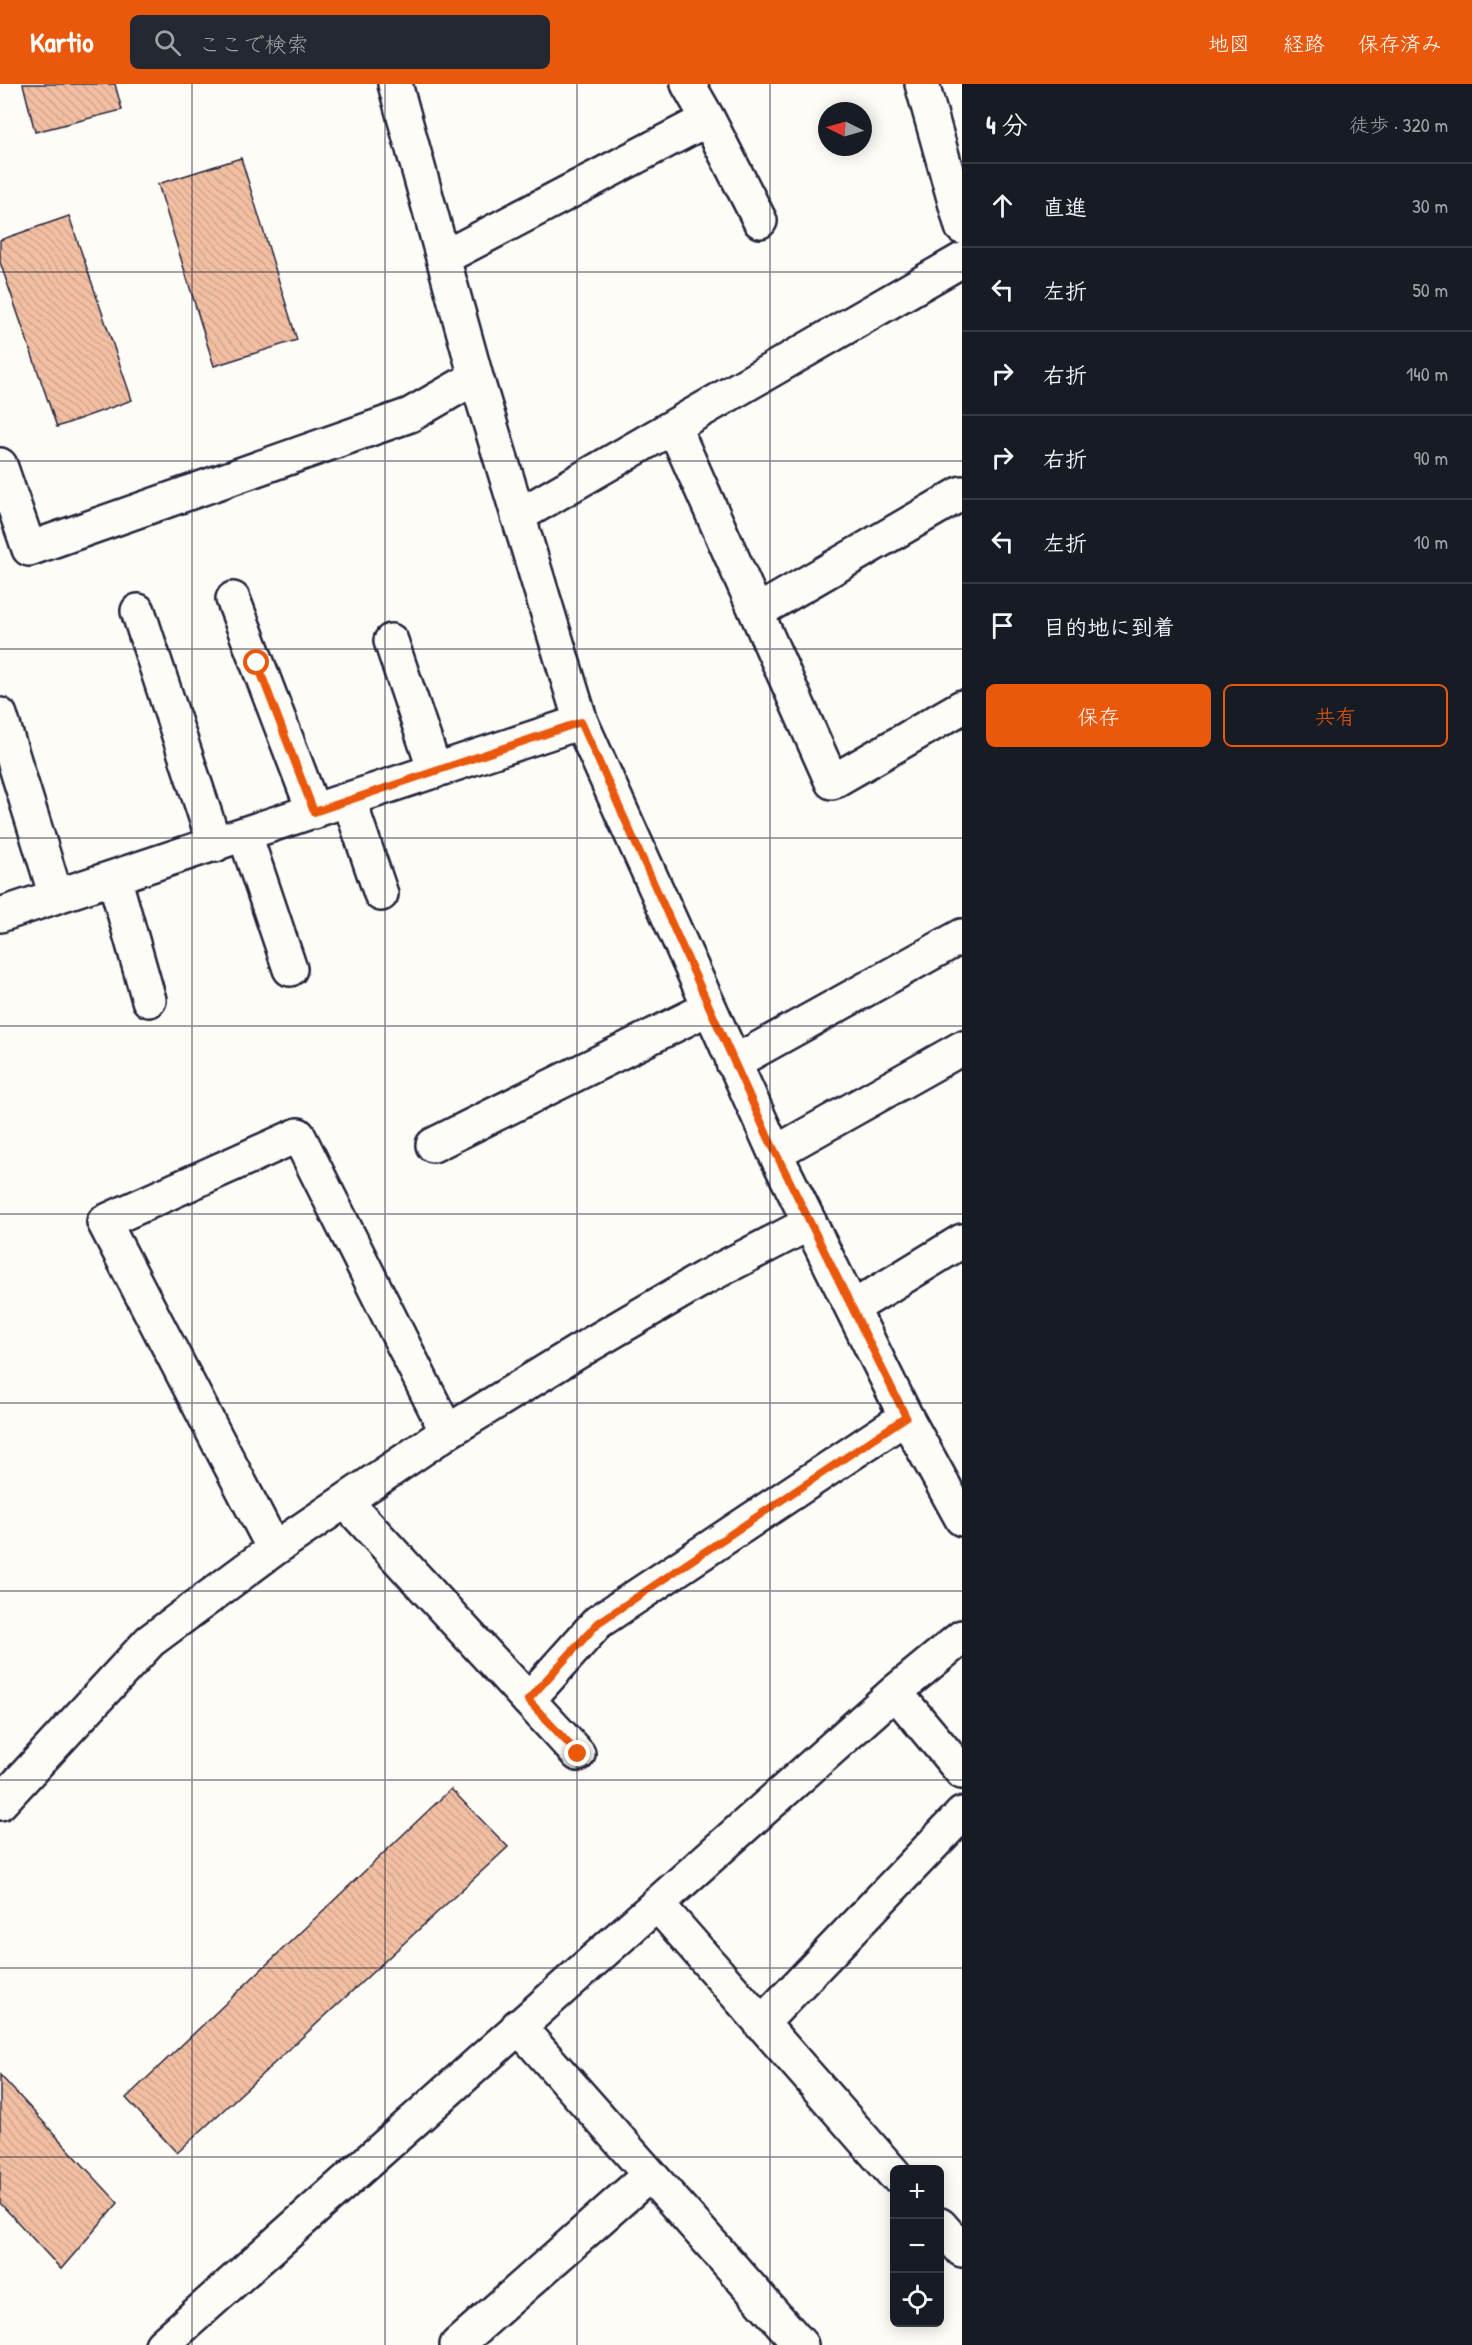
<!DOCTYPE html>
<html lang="ja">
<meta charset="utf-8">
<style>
body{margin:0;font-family:"Patrick Hand","Klee One",sans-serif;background:#242831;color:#f1f3f6}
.controls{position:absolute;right:18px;bottom:18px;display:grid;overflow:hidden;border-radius:9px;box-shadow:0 3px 15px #0003}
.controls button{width:54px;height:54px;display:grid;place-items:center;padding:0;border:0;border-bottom:2px solid #363941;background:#171b24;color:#f1f3f6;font:30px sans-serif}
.compass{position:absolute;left:818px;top:18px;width:54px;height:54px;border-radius:50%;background:#171b24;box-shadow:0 3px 15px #0003;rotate:275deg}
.stop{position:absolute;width:18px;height:18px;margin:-14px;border:4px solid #ea580c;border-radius:50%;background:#fff}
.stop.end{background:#ea580c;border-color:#fff;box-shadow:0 2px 6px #0008}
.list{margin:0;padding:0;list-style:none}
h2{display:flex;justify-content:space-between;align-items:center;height:78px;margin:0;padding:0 24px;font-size:26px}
h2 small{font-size:20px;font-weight:400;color:#9ea1a6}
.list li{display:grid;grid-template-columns:39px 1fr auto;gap:18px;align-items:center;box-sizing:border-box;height:84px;padding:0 24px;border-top:2px solid #363941}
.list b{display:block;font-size:22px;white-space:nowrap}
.list em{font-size:20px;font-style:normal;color:#9ea1a6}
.actions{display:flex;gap:12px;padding:18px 24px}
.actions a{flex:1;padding:14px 0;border:2px solid #ea580c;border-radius:9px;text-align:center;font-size:21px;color:#ea580c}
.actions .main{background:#ea580c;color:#fff}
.icon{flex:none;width:33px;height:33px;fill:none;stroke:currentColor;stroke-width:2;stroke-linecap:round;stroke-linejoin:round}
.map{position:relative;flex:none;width:962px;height:2261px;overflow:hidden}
header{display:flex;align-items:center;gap:36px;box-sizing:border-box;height:84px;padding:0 30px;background:#ea580c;color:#fff}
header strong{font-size:28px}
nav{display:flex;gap:33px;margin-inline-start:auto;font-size:21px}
.search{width:420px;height:54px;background:#242831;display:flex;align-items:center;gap:15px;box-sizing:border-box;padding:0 21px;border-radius:9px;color:#9ea1a6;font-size:22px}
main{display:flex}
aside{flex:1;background:#171b24}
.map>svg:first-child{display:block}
.building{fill:url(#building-back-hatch);stroke:#22223b;stroke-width:1.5}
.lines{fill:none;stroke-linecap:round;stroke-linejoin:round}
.street-casing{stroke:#22223b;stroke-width:38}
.street{stroke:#fdfcf7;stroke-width:33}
.route{stroke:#ea580c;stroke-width:8}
.grid{fill:none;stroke:#22223b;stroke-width:1.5;stroke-opacity:0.55}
</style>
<header>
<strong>Kartio</strong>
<div class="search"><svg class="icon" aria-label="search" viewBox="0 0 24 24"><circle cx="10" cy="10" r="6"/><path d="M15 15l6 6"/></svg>ここで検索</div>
<nav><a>地図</a><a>経路</a><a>保存済み</a></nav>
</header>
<main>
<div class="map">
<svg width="962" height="2261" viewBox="0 0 962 2261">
<defs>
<pattern id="building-back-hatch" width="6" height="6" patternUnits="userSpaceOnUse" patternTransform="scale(1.5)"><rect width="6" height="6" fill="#f2bfa3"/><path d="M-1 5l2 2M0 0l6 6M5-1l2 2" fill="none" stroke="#cfa48d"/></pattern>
</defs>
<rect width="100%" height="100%" fill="#fdfcf7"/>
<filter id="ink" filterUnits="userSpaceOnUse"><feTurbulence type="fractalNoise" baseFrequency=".0167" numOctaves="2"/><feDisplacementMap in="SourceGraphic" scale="12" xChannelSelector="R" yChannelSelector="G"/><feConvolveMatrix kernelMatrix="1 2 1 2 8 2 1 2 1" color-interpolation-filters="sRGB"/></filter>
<g filter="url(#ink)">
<!-- building -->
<path class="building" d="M23 0H115L122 26 35 48Z
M241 74 297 256 214 282 158 100Z
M69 132 132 316 57 343 0 178V156Z
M451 1705 508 1763 177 2069 126 2014Z
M0 1991 118 2119 61 2185 0 2119Z"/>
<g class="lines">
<defs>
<path id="street" d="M395 0 476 293 581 638 775 1069 906 1333 962 1435
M922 0 962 143
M708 35 760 137
M443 174 708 35 688 0
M674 343 832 698 962 623
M0 381 29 465 410 331 476 293
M518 432 962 176
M233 515 314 728
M138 527 215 761
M757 528 962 409
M391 557 435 687
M0 631 56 812
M349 716 381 810
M245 751 290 885
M114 793 149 916
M0 831 581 638
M733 979 962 852
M433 1061 709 924
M775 1069 962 964
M854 1223 962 1157
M345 1417 578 1670
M274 1465 104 1138 298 1051 447 1348
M895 1608 962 1688
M528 1616 598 1538 906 1333
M0 1719 150 1557 274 1465 447 1348 579 1267 704 1194 810 1139
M657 1820 894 2090
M761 1940 962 1730
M518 1942 801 2261
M940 2141 962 2166
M162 2261 895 1608 962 1553
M457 2261 648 2092"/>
</defs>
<!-- street casing -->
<use href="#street" class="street-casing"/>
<!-- street -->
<use href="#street" class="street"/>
</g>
</g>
<g class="lines" filter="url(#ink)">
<!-- route -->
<path class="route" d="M257 579 314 728 581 638 767 1051 906 1333 598 1539 528 1616 578 1670"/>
</g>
<!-- grid -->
<path class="grid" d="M192 0V2261M385 0V2261M577 0V2261M770 0V2261M0 188H962M0 377H962M0 565H962M0 754H962M0 942H962M0 1130H962M0 1319H962M0 1507H962M0 1696H962M0 1884H962M0 2073H962"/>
</svg>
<div class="controls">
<button>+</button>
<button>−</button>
<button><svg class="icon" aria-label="locate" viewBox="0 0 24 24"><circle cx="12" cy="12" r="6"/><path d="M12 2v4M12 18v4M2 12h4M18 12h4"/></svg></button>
</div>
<svg class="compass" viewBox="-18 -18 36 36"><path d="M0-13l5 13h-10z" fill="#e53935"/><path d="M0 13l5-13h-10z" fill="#9ea1a6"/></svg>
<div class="stop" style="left:257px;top:579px"></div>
<div class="stop end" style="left:578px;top:1670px"></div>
</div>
<aside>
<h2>4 分<small>徒歩 · 320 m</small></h2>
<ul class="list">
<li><svg class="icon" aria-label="ahead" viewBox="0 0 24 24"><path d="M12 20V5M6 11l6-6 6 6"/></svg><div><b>直進</b></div><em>30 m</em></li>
<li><svg class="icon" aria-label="left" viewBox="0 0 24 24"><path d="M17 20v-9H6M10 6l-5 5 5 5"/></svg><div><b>左折</b></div><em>50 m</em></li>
<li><svg class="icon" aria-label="right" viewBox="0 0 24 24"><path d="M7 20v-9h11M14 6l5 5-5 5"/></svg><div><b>右折</b></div><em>140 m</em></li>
<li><svg class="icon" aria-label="right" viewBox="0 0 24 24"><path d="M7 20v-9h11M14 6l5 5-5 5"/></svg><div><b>右折</b></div><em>90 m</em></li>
<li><svg class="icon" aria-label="left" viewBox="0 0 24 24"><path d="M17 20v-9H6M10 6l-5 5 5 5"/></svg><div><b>左折</b></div><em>10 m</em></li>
<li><svg class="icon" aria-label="arrive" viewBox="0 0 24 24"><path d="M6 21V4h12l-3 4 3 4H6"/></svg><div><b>目的地に到着</b></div></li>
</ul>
<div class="actions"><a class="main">保存</a><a>共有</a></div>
</aside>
</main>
